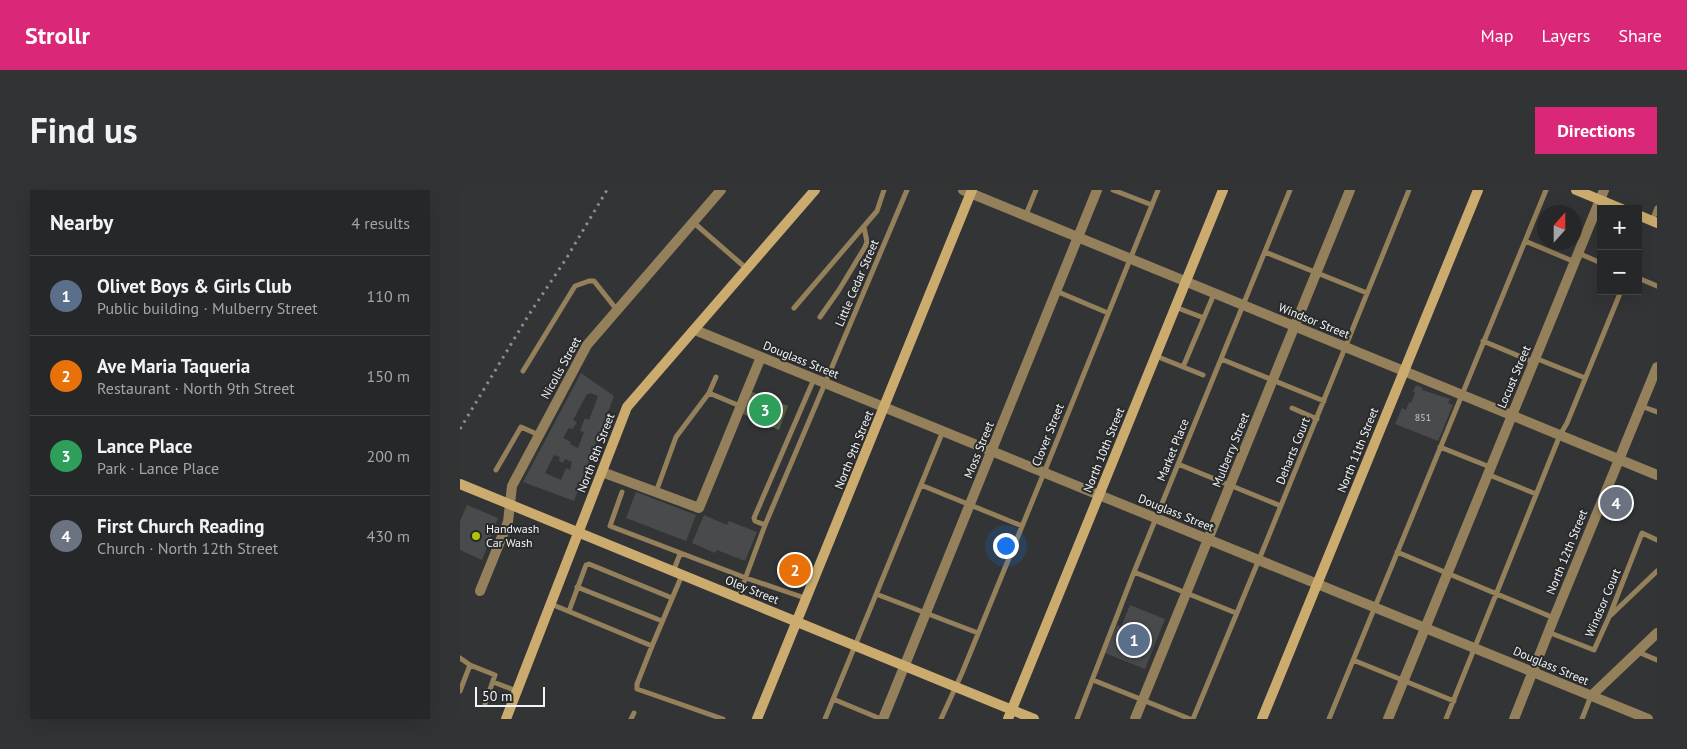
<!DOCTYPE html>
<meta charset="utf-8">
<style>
body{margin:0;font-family:"PT Sans",sans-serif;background:#323334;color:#f1f3f6}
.controls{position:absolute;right:15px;top:15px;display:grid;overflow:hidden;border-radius:0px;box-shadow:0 5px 20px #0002}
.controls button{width:45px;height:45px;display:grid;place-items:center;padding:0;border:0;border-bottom:1px solid #424445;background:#262728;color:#f1f3f6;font:25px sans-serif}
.compass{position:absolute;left:1077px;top:15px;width:45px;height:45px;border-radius:50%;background:#262728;box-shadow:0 5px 20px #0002;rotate:21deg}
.scale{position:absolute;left:15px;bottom:12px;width:70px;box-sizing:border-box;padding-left:5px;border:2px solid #f3f4f6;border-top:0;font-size:14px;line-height:18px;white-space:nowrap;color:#f3f4f6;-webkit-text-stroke:4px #292a2c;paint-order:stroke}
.you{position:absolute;left:545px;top:355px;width:18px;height:18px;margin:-12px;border:4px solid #fff;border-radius:50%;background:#1a73e8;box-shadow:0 0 0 8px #1a73e833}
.badge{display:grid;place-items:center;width:32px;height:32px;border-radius:50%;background:#db2777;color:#fff;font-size:16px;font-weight:700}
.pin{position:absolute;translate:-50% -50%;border:2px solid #fff;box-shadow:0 1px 5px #0006}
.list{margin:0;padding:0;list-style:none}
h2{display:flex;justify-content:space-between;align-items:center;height:65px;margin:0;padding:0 20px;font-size:21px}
h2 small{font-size:16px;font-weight:400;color:#a4a5a8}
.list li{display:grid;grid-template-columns:32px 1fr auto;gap:15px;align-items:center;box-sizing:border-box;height:80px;padding:0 20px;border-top:1px solid #424445}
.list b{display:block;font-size:19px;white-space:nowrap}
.list p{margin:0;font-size:16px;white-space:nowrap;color:#a4a5a8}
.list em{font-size:16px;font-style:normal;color:#a4a5a8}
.map{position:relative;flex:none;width:1197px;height:529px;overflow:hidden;border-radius:0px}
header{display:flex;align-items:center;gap:30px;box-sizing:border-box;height:70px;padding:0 25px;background:#db2777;color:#fff}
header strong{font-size:24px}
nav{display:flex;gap:28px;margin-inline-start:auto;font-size:18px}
.intro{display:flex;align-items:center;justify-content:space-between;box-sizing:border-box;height:120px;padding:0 30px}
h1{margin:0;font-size:35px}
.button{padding:12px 22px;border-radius:0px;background:#db2777;color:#fff;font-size:18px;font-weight:700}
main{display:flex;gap:30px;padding:0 30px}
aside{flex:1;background:#262728;border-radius:0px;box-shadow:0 5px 20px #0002}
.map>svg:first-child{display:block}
.green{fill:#566044}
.building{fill:#494a4c;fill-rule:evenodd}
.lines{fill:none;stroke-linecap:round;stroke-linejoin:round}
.lane{stroke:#94805b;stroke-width:5}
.street{stroke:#94805b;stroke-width:10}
.secondary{stroke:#cbab6e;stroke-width:10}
.rail{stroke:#8c8d8f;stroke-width:3;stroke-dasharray:2.5 5;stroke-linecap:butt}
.poi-dot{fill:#afc505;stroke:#292a2c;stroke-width:2}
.labels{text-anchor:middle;stroke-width:4;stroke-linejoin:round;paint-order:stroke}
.number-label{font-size:10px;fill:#c8cacc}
.street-label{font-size:12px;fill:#f3f4f6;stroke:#292a2c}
.poi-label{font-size:12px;fill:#f3f4f6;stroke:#292a2c;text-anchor:start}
</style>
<header>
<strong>Strollr</strong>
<nav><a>Map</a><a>Layers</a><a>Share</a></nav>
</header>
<div class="intro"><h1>Find us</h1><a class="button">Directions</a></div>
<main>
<aside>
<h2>Nearby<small>4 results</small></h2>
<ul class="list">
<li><span class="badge" style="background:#5c6f8a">1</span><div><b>Olivet Boys &amp; Girls Club</b><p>Public building · Mulberry Street</p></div><em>110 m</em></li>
<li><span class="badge" style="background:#e8710a">2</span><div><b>Ave Maria Taqueria</b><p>Restaurant · North 9th Street</p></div><em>150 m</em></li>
<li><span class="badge" style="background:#2e9e5b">3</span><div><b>Lance Place</b><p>Park · Lance Place</p></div><em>200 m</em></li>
<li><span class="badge" style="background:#6b7280">4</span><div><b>First Church Reading</b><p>Church · North 12th Street</p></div><em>430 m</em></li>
</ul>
</aside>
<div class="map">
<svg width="1197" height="529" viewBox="0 0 1197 529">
<rect width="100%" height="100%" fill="#333436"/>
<!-- green -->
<path class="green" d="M290 201 328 216 319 240 281 223Z"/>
<!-- building -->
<path class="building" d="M121 183 154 206 114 311 63 292ZM130 203 138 206 129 230 125 228 120 241 124 242 118 258 110 254 111 252 103 248 109 238 113 239 117 232 113 230 127 204H129ZM94 265 100 267 99 271 103 273 105 269 112 272 110 280 106 278 101 290 85 283Z
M956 195 963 198 962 200 990 209 988 213 993 215 978 251 935 234 942 218 946 220 949 212 951 213 955 203 953 202Z
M176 302 236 325 226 351 166 328Z
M7 315 38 328 22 370 0 360V331Z
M244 325 267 335 269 331 297 342 285 371 257 360 255 363 232 353Z
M670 415 705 429 685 479 645 463 657 435 661 437Z"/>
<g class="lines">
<!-- lane -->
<path class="lane" d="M653 0 692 15
M565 27 576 0
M1192 31 1197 18
M233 32 287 79
M1065 51 1115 72
M805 62 907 103
M1118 63 1141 73
M1178 88 1197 96
M596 101 648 123
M715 117 744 128
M334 118 417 21 424 0
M360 127 379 100 405 57 407 52 404 37
M1023 151 1073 172
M696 166 743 185
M1075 168 1125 188
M761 169 864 211
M723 177 754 104
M63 181 115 96 129 91H134L157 120
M249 203 280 216
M1181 216 1197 222
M832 218 857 229
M980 257 1030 277
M718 274 821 316
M36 280 61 237 79 245
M1027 284 1076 304
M461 295 562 336
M162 302 150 336 286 388 345 408
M196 302 216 247 249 203 256 187
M305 335 295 331 294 328 354 189
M937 362 1094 428
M213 382 220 364
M674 382 776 423
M117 397 202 431
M416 404 518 443
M278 408 305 335 447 0
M91 414 192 456 222 385
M109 421 126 375 129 374 212 408
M1151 425 1197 381
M1088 442 1134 460 1149 427 1182 343 1197 350
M192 456 177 494V499L263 529
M1178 462 1197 470
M0 468 10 475 35 485 25 514
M893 470 994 511
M633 490 730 529
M33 492 57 501
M0 501 10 475
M373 509 421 529
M171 529 174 523
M365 529 483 241
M481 529 502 483 590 268 698 0
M617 529 674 382 830 0
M733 529 805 355 949 0
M869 529 1086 0
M986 529 1100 245 1107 233 1161 101
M1122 529 1131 506"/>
<!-- street -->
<path class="street" d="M503 0 1197 285
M235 140 1188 529
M142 282 239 318 301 167
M20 401 48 332 52 296 127 155 261 0
M1131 506 1197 443
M423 529 637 0
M675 529 890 0
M928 529 1144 0
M1054 529 1094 428 1197 177"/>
<!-- secondary -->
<path class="secondary" d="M1116 0 1162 19
M1178 25 1197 33
M0 294 574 529
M46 529 167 217 355 0
M297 529 512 0
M548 529 763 0
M802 529 1018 0"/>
<!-- rail -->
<path class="rail" d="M0 239 68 126 106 69 147 0"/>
</g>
<!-- markers -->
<circle class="poi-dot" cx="16" cy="346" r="5"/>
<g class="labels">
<!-- number labels -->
<g class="number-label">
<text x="963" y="231">851</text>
</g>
<!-- street labels -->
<g class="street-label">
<text transform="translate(397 93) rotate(-67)" y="4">Little Cedar Street</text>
<text transform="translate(854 131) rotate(22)" y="4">Windsor Street</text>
<text transform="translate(341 170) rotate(22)" y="4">Douglass Street</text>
<text transform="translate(101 178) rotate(-61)" y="4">Nicolls Street</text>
<text transform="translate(1054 187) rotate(-67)" y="4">Locust Street</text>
<text transform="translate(588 245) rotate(-68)" y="4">Clover Street</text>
<text transform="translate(394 260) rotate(-68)" y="4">North 9th Street</text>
<text transform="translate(519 260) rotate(-68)" y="4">Moss Street</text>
<text transform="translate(644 260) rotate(-68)" y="4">North 10th Street</text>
<text transform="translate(713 260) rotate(-68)" y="4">Market Place</text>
<text transform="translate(771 260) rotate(-68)" y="4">Mulberry Street</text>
<text transform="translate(898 260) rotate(-68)" y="4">North 11th Street</text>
<text transform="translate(833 261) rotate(-68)" y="4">Deharts Court</text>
<text transform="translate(136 263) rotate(-69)" y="4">North 8th Street</text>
<text transform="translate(716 323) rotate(22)" y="4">Douglass Street</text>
<text transform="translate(1107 362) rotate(-68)" y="4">North 12th Street</text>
<text transform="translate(292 400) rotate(22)" y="4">Oley Street</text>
<text transform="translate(1143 413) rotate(-67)" y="4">Windsor Court</text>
<text transform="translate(1091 476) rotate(23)" y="4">Douglass Street</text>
</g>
<!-- poi labels -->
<g class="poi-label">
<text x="26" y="343">Handwash<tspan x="26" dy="14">Car Wash</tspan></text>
</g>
</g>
</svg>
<div class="controls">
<button>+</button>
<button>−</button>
</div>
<svg class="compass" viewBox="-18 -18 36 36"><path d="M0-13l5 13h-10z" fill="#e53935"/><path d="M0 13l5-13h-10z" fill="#a4a5a8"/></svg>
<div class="scale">50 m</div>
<div class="you"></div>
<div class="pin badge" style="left:674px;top:450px;background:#5c6f8a">1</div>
<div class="pin badge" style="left:335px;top:380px;background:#e8710a">2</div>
<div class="pin badge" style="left:305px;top:220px;background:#2e9e5b">3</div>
<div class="pin badge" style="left:1156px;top:313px;background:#6b7280">4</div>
</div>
</main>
